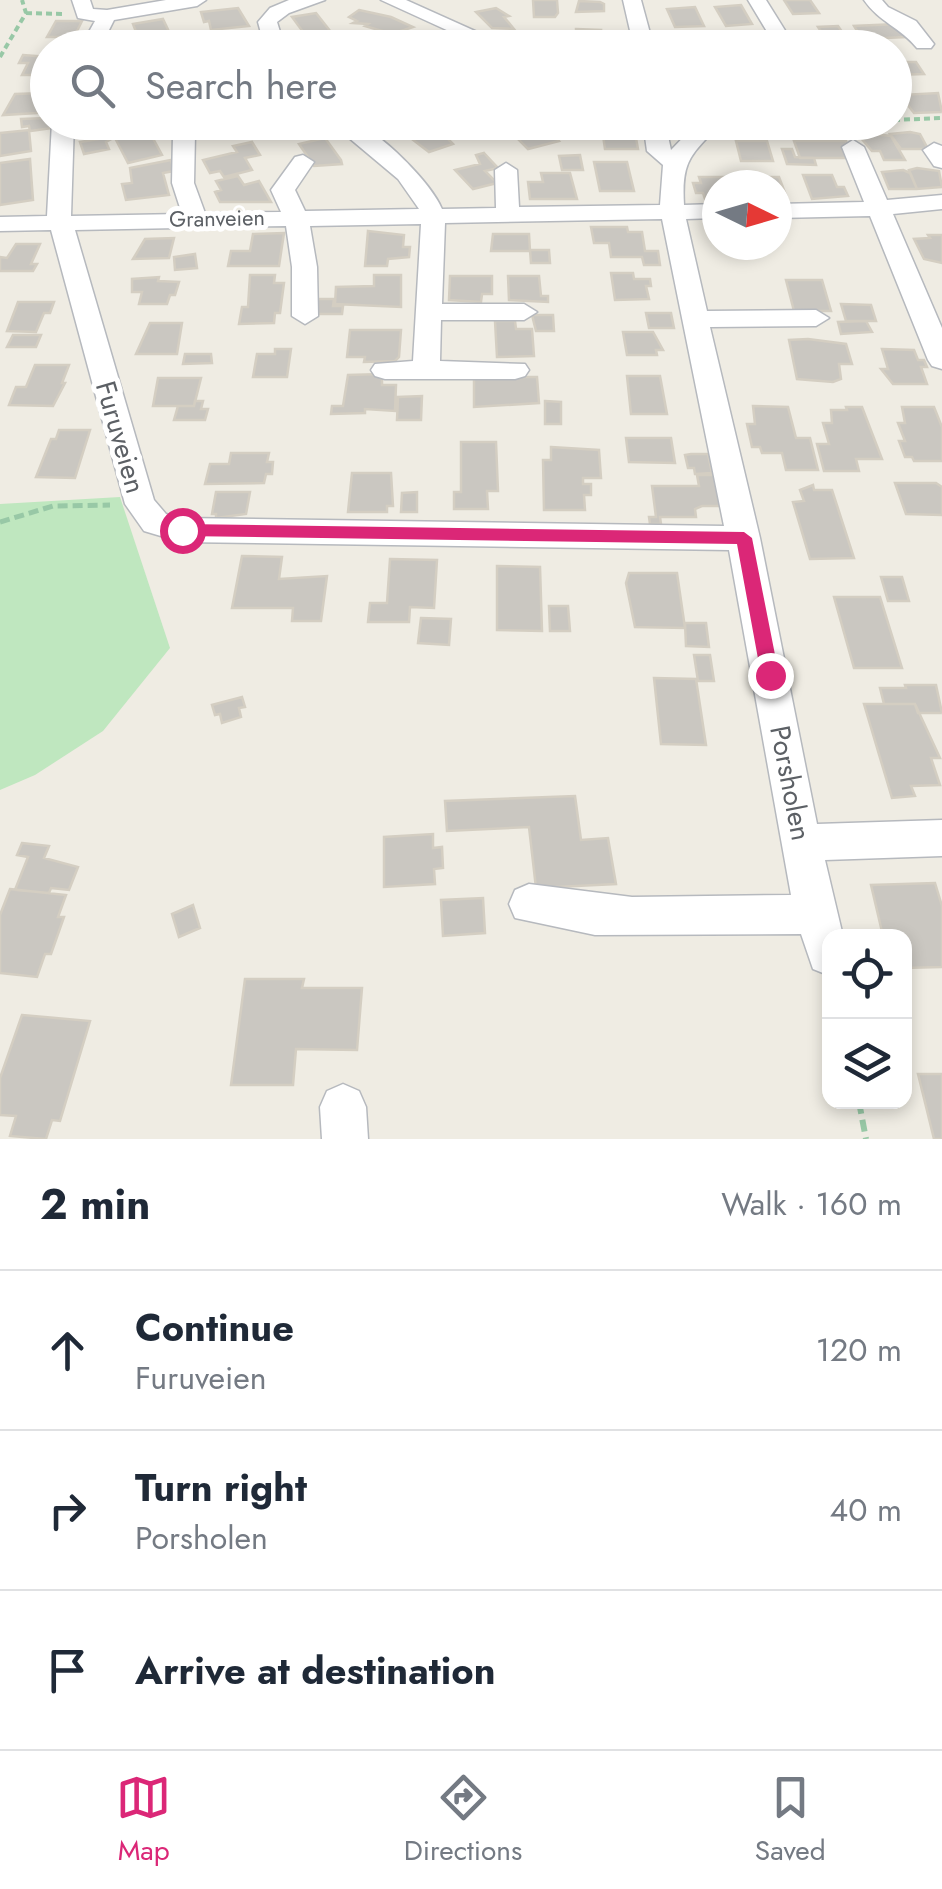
<!DOCTYPE html>
<meta charset="utf-8">
<style>
body{margin:0;font-family:Jost,sans-serif;background:#f2f2f3;color:#1f2937}
.controls{position:absolute;right:30px;bottom:30px;display:grid;overflow:hidden;border-radius:20px;box-shadow:0 5px 15px #0003}
.controls button{width:90px;height:90px;display:grid;place-items:center;padding:0;border:0;border-bottom:2px solid #e0e1e3;background:#fff;color:#1f2937;font:50px sans-serif}
.compass{position:absolute;left:702px;top:170px;width:90px;height:90px;border-radius:50%;background:#fff;box-shadow:0 5px 15px #0003;rotate:95deg}
.stop{position:absolute;width:30px;height:30px;margin:-22px;border:8px solid #db2777;border-radius:50%;background:#fff}
.stop.end{background:#db2777;border-color:#fff;box-shadow:0 2px 10px #0008}
.list{margin:0;padding:0;list-style:none}
h2{display:flex;justify-content:space-between;align-items:center;height:130px;margin:0;padding:0 40px;font-size:42px}
h2 small{font-size:32px;font-weight:400;color:#747a83}
.list li{display:grid;grid-template-columns:65px 1fr auto;gap:30px;align-items:center;box-sizing:border-box;height:160px;padding:0 40px;border-top:2px solid #e0e1e3}
.list b{display:block;font-size:38px;white-space:nowrap}
.list p{margin:0;font-size:32px;white-space:nowrap;color:#747a83}
.list em{font-size:32px;font-style:normal;color:#747a83}
.icon{flex:none;width:55px;height:55px;fill:none;stroke:currentColor;stroke-width:2;stroke-linecap:round;stroke-linejoin:round}
.map{position:relative;flex:none;width:942px;height:1139px;overflow:hidden}
.search{position:absolute;background:#fff;box-shadow:0 5px 15px #0003;left:30px;right:30px;top:30px;height:110px;display:flex;align-items:center;gap:25px;box-sizing:border-box;padding:0 35px;border-radius:55px;color:#747a83;font-size:38px}
.sheet{height:610px;background:#fff}
nav{display:flex;justify-content:space-around;align-items:center;box-sizing:border-box;height:140px;border-top:2px solid #e0e1e3;background:#fff;font-size:28px;color:#747a83}
nav a{display:grid;justify-items:center;gap:5px}
nav .on{color:#db2777}
.map>svg:first-child{display:block}
.green{fill:#bfe7bf}
.building{fill:#cac7c1;stroke:#d4cec2;stroke-width:2.5}
.lines{fill:none;stroke-linecap:round;stroke-linejoin:round}
.minor-casing{stroke:#b6b9be;stroke-width:3}
.path-far2{stroke:#98c8a6;stroke-width:4;stroke-dasharray:6 4;stroke-linecap:butt}
.path-far1{stroke:#98c8a6;stroke-width:5;stroke-dasharray:10 5;stroke-linecap:butt}
.path{stroke:#98c8a6;stroke-width:6;stroke-dasharray:12 6;stroke-linecap:butt}
.minor{fill:#fff;fill-rule:evenodd}
.route{fill:#db2777}
.labels{text-anchor:middle;stroke-width:10;stroke-linejoin:round;paint-order:stroke}
.far-street-label{font-size:22px;fill:#5c6065;stroke:#fff}
.street-label{font-size:28px;fill:#5c6065;stroke:#fff}
</style>
<div class="map">
<svg width="942" height="1139" viewBox="0 0 942 1139">
<rect width="100%" height="100%" fill="#efece3"/>
<!-- green -->
<path class="green" d="M120 497 170 648 103 731 35 775 0 790V504Z"/>
<!-- building -->
<path class="building" d="M533 0H557L558 13 555 17H534Z
M784 0H810L819 13 793 14Z
M579 1 600 2 604 4V11L576 12Z
M741 5 752 24 726 26 715 7Z
M695 7 704 26 675 27 667 9Z
M238 8 249 26 211 30 209 21 204 22 201 12Z
M496 8 509 16 504 17 514 29 492 28 476 12Z
M359 10 391 17 413 27 392 34 365 26 368 24 353 23 357 21 349 17Z
M316 13 331 32 306 36 292 17Z
M163 19 173 40 141 45 133 24Z
M56 21H82L74 37H47Z
M897 24 906 37 862 39 854 26Z
M838 26 849 42 808 44 802 34 822 33 818 27Z
M576 29 601 30 600 36H608V44L561 43 562 36H576Z
M758 32 766 46 732 47 725 34Z
M696 35 702 48H677L672 36Z
M246 36 254 48H210L222 45 219 41Z
M23 55 48 57V75H22L28 63H19Z
M894 62H916L924 74 894 75Z
M43 93 37 113 3 115 15 94Z
M938 93 942 112 914 113 900 95Z
M48 118 52 128 30 131 29 126 22 127 21 119Z
M197 122H227L231 129 207 134Z
M309 122 311 128 282 135 279 131 272 132 266 123Z
M526 122H543L559 141 528 149 506 127Z
M601 122H644V127H634L638 149H605Z
M426 126 447 138 453 144 429 152 404 133 411 134Z
M29 130 31 151 0 156V133Z
M149 131 162 155 128 163 115 138Z
M910 132 920 134 928 149H901L890 134Z
M873 134 891 136 905 160H884L880 151H872L861 138Z
M117 136 106 142 109 149 84 154 80 142Z
M325 138 341 160 342 164 314 166 299 144Z
M736 141H767L773 161H741Z
M794 141H846L853 158H800Z
M252 142 260 155 245 158 252 170 224 177 220 171 210 173 203 160 237 152 233 146Z
M782 149H792L795 157 814 158 816 165 787 164Z
M484 153 498 168 485 171 497 183 473 189 455 170 480 164 476 155Z
M580 155 583 170H562L559 156Z
M30 159 33 200 0 205V163Z
M171 160 174 171 163 173 169 195 126 200 122 184 132 183 130 168Z
M594 162H627L634 191H600Z
M917 168 939 171 942 187 917 189 909 170Z
M903 170 910 173 917 189H889L882 172Z
M541 173H570L577 199H530L528 182H543Z
M803 175H832L837 187H844L848 196 812 199Z
M238 176 244 185 259 181 271 202H220L215 192 221 190 216 181Z
M699 177H730L732 185H717V199H705L703 193H696L693 183H701Z
M755 177H779L787 198H777V185H732L731 182H756Z
M591 227H627L628 232H642L645 251H658L660 265H644L642 257H611L609 243H594Z
M368 231 404 235 403 247H410L409 257 388 259 387 266H365Z
M284 233 279 266H228L231 251H250L253 234Z
M493 234H529L530 251H491Z
M928 235H942V263L924 259 914 239 930 238Z
M174 238 169 258 133 259 145 239Z
M16 244H40L31 264H37L33 271H0V257L7 258Z
M530 250H549L550 263H531Z
M195 254 197 268 175 270 174 257Z
M611 273H633L634 279H650L651 286H646L649 299 615 300Z
M250 275H275L274 283H284L280 313H275L274 323 239 324 242 307H248Z
M374 275H401V307L335 304 336 287 374 286Z
M450 276H492V294H482L481 302 449 300Z
M508 276H539L541 296H548V302L509 300Z
M159 277 158 281 179 282 175 295H170L167 304H139L142 292H132V279Z
M786 280H822L831 311H794Z
M315 299H334L333 306H343L342 314H312Z
M18 302H54L50 313H44L36 332 7 331Z
M841 304 871 305 876 321H846Z
M646 313H671L674 328H649Z
M532 315H553L554 331H536Z
M495 321H515L516 329H532L534 356 497 357Z
M866 321 872 332 841 334 838 322Z
M150 323H182L177 354H136Z
M350 330H401L399 357 395 361 364 362 365 357H347Z
M623 332H653L663 350H656L657 355H627Z
M13 335H41L36 347H7Z
M808 339 846 344 852 364H839L841 379 833 382 797 379 789 340Z
M275 349H291L287 377H253L257 354H275Z
M882 349 914 350 918 360H924L927 367H921L927 384H893L881 369H888Z
M185 354H211L212 363 183 364Z
M35 365H69L62 383H65L53 406 9 405 16 387H26Z
M382 374V385H396L395 411 365 409V413L331 414 332 406H343L348 375Z
M627 376H660L667 414H631Z
M474 377H537L539 403 474 407Z
M158 378H201L194 406H153Z
M422 396 421 420H397L398 397Z
M195 401H203L201 409H208L205 420H174L178 406H194Z
M545 401 561 402V424H545Z
M753 406 788 407 796 438H810L818 470H786L782 453H762L760 447H752L747 424H755Z
M846 407H862L882 459H856L859 471H824L817 444H829L823 423H832L831 410H847Z
M902 407H934L942 427V461H914L912 457H905L899 441H905L898 423H905Z
M59 430H90L75 478 36 477 51 439H56Z
M626 438H671L675 463 629 462Z
M461 442H496L498 491H487L488 509H454V492H461Z
M551 447 599 450 601 478H583V484H591V495H584L585 510H544L543 460H551Z
M231 453H269L267 462H273L272 474H266L264 483 205 484 210 464H229Z
M691 454H708L712 473 695 474 694 468H688L685 455Z
M352 473H391L393 506H387V512H348Z
M697 475H716L723 506H702L695 509 696 517H660L661 524H650L649 517H656L652 486H699Z
M895 483H936L942 487V515L906 514Z
M813 485 814 490H832L854 558 810 559 793 502 804 501 800 490Z
M216 492H250L246 514 216 518V514H212Z
M417 492V512H401L402 493Z
M242 556 282 557 279 579 327 576 321 621H292L293 608H232Z
M390 559 437 560 434 608 410 607 409 622H368L370 603H387Z
M497 566 540 567 542 631 497 630Z
M629 573H677L685 628 635 627 626 583Z
M881 577H902L909 601H888Z
M834 597H880L902 668H854Z
M549 606H568L570 631H550Z
M421 618 451 619 449 645 418 643Z
M685 623H706L709 647 686 646Z
M694 655H710L714 681H698Z
M654 678 696 679 706 745 661 744Z
M905 685H936L942 713H918L915 704H884L880 688H906Z
M242 697 245 707 239 708 241 717 222 723 220 714 215 715 212 705Z
M864 704H915L940 758H931L940 785 911 786 915 796 892 798Z
M575 796 581 840 608 838 616 884 536 888 529 827 447 831 445 801Z
M433 834V848L442 847 443 868 434 869 435 884 384 887V837Z
M22 843 49 846 44 858 78 867 69 890 51 888 49 893 15 890 28 857 17 855Z
M935 883 942 906V967L904 968V936H883L871 885Z
M10 889 66 895 58 917H64L51 954H45L37 977 0 973V915Z
M483 898 485 933 443 936 441 900Z
M193 905 200 928 179 937 172 914Z
M245 979H304L302 988H362L357 1050 296 1049 293 1085H231Z
M22 1015 90 1021 60 1121 52 1120 46 1139 10 1136 16 1116 0 1115V1078Z
M918 1074H942V1139H934Z"/>
<g class="lines">
<defs>
<path id="minor" d="M72 0H90L93 9 107 10 166 0H206L197 6 114 20 100 48H80L95 21 78 18Z
M289 0H325L289 13 277 22 285 48H265L258 22 270 8Z
M381 0H406L513 48H486Z
M623 0H641L654 48H634Z
M748 0H766L796 48H777Z
M864 0H882L888 7 916 21 934 44 931 48H917C901 28 878 21 864 0Z
M52 122H74L71 216 182 214 172 183 173 134 184 127 195 134 194 183 205 213 281 212 271 190 295 157 303 155 314 162 295 190 305 211 419 209 398 179 330 122C336 122 348 120 354 123 381 132 431 183 442 209L496 208 495 170 506 163 517 170 519 207 660 205 663 165 647 151 643 122H665L671 150 698 122H721C693 155 681 157 684 205L717 204V218L686 219 707 311 816 310 829 318 816 326 710 327 760 538 817 824 942 820V856L825 860 843 936H830L828 975 813 969 801 934 595 935 515 918 509 904 515 890 529 884 632 897 791 895 729 550 181 542 144 531 125 504 51 230 0 231V217L47 216ZM662 219 724 526 181 518 166 514 154 500 75 230 286 226 292 267V316L305 324 318 316 317 267 310 226 421 224 413 361 375 364 371 370 375 376 385 379H515L525 376 529 370 525 364 440 361 441 320H524L537 312 524 304H442L445 223Z
M853 140 864 147 887 200 942 195V209L893 214 942 328V369L932 366 928 360 870 216 777 218V204L864 202 842 147Z
M934 143 942 146V168L934 166 923 150Z
M343 1084 359 1091 366 1107 368 1139H322L320 1107 327 1091Z"/>
</defs>
<!-- minor casing -->
<use href="#minor" class="minor-casing"/>
<!-- path-far2 -->
<path class="path-far2" d="M26 13 63 14
M0 57 26 13 22 0
M894 120 942 118
M735 128 852 122"/>
<!-- path-far1 -->
<path class="path-far1" d="M0 522 53 506 110 505"/>
<!-- path -->
<path class="path" d="M859 1102 866 1139"/>
<!-- minor -->
<use href="#minor" class="minor"/>
</g>
<!-- route -->
<path class="route" d="M182 524 744 532 752 538 779 675 770 683 761 675 737 544 182 536 174 530Z"/>
<g class="labels">
<!-- far-street labels -->
<g class="far-street-label">
<text transform="translate(217 218) rotate(-1)" y="8">Granveien</text>
</g>
<!-- street labels -->
<g class="street-label">
<text transform="translate(121 437) rotate(74)" y="10">Furuveien</text>
<text transform="translate(791 783) rotate(79)" y="10">Porsholen</text>
</g>
</g>
</svg>
<div class="controls">
<button><svg class="icon" aria-label="locate" viewBox="0 0 24 24"><circle cx="12" cy="12" r="6"/><path d="M12 2v4M12 18v4M2 12h4M18 12h4"/></svg></button>
<button><svg class="icon" aria-label="layers" viewBox="0 0 24 24"><path d="M12 4l9 5-9 5-9-5zM3 14l9 5 9-5"/></svg></button>
</div>
<svg class="compass" viewBox="-18 -18 36 36"><path d="M0-13l5 13h-10z" fill="#e53935"/><path d="M0 13l5-13h-10z" fill="#747a83"/></svg>
<div class="stop" style="left:182px;top:530px"></div>
<div class="stop end" style="left:770px;top:675px"></div>
<div class="search"><svg class="icon" aria-label="search" viewBox="0 0 24 24"><circle cx="10" cy="10" r="6"/><path d="M15 15l6 6"/></svg>Search here</div>
</div>
<section class="sheet">
<h2>2 min<small>Walk · 160 m</small></h2>
<ul class="list">
<li><svg class="icon" aria-label="ahead" viewBox="0 0 24 24"><path d="M12 20V5M6 11l6-6 6 6"/></svg><div><b>Continue</b><p>Furuveien</p></div><em>120 m</em></li>
<li><svg class="icon" aria-label="right" viewBox="0 0 24 24"><path d="M7 20v-9h11M14 6l5 5-5 5"/></svg><div><b>Turn right</b><p>Porsholen</p></div><em>40 m</em></li>
<li><svg class="icon" aria-label="arrive" viewBox="0 0 24 24"><path d="M6 21V4h12l-3 4 3 4H6"/></svg><div><b>Arrive at destination</b></div></li>
</ul>
</section>
<nav>
<a class="on"><svg class="icon" aria-label="map" viewBox="0 0 24 24"><path d="M3 6l6-2 6 2 6-2v14l-6 2-6-2-6 2zM9 4v14M15 6v14"/></svg>Map</a>
<a><svg class="icon" aria-label="directions" viewBox="0 0 24 24"><path d="M12 3l9 9-9 9-9-9zM9 14v-3h6M13 9l2 2-2 2"/></svg>Directions</a>
<a><svg class="icon" aria-label="saved" viewBox="0 0 24 24"><path d="M7 4h10v16l-5-4-5 4z"/></svg>Saved</a>
</nav>
